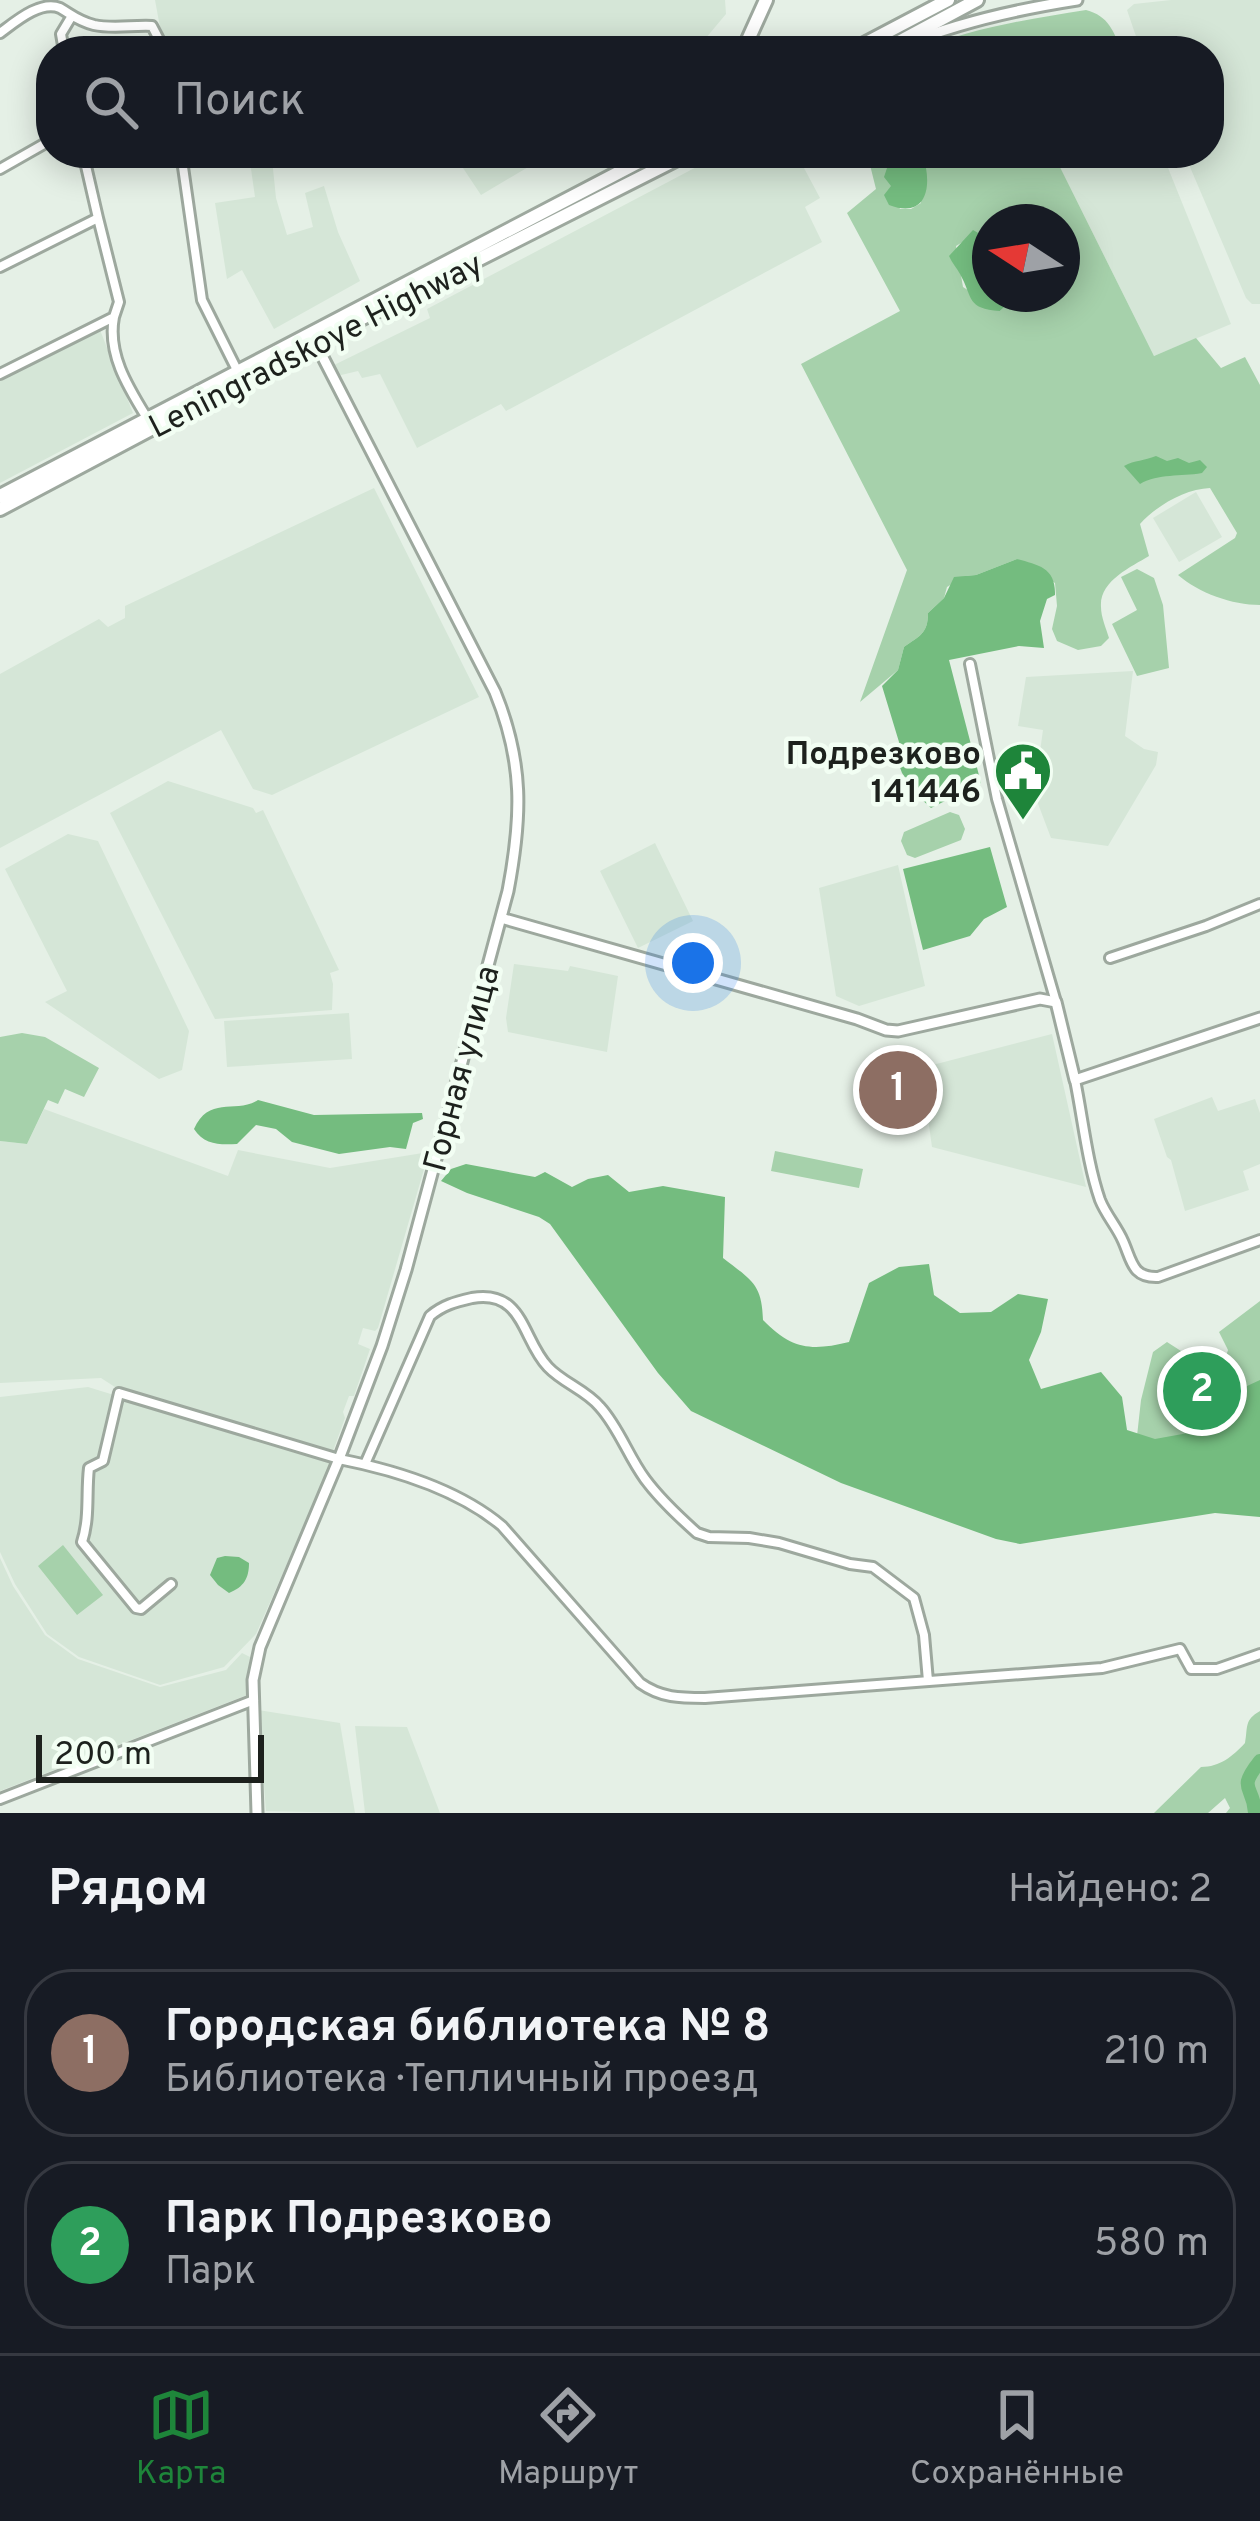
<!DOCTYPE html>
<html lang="ru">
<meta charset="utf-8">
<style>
body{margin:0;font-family:Overpass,sans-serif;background:#242831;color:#f1f3f6}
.compass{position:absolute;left:972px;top:204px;width:108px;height:108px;border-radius:50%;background:#171b24;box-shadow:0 6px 30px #0003;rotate:282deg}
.scale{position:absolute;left:36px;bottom:30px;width:228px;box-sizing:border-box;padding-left:12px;border:6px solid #1d211d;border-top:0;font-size:33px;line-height:42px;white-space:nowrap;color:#1d211d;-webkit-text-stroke:9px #f2fef3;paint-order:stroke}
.you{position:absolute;left:693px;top:963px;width:42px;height:42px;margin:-30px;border:9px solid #fff;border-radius:50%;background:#1a73e8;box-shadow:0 0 0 18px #1a73e833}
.badge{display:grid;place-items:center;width:78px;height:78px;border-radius:50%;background:#1e853a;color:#fff;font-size:39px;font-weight:700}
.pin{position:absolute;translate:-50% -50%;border:6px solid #fff;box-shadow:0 3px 12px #0006}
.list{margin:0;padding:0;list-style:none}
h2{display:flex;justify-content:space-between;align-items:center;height:156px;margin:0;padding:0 48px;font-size:51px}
h2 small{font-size:39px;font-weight:400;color:#9ea1a6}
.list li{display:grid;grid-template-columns:78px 1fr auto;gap:36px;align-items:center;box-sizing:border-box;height:168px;margin:0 24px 24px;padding:0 24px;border:3px solid #363941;border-radius:48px}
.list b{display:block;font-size:45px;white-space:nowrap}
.list p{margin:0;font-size:39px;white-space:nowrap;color:#9ea1a6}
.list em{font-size:39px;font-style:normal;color:#9ea1a6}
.icon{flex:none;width:66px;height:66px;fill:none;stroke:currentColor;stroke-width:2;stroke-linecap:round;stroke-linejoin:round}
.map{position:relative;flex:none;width:1260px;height:1813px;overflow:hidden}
.search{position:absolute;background:#171b24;box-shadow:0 6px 30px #0003;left:36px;right:36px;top:36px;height:132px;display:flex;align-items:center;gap:30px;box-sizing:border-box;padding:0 42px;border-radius:48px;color:#9ea1a6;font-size:45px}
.sheet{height:540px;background:#171b24}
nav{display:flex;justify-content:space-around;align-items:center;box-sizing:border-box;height:168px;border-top:3px solid #363941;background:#171b24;font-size:33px;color:#9ea1a6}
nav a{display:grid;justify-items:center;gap:6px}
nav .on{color:#1e853a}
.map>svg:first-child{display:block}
.built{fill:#d5e6d7}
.green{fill:#a6d1ab;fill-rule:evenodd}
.forest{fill:#74bc7f}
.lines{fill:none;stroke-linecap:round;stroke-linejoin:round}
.river{stroke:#74bc7f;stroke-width:14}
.minor-casing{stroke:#9da89e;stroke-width:14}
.tertiary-casing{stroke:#9da89e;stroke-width:15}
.primary-casing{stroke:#9da89e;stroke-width:18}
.trunk-casing{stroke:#9da89e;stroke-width:18}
.minor{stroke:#fff;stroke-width:8}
.tertiary{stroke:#fff;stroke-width:9}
.primary{stroke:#fff;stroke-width:12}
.trunk{stroke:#fff;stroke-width:12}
.labels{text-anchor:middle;stroke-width:9;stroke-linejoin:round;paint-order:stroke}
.street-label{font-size:33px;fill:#1d211d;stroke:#f2fef3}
.poi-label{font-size:33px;font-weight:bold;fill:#1d211d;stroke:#f2fef3;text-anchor:end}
</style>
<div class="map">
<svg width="1260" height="1813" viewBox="0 0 1260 1813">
<rect width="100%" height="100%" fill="#e5f0e6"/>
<!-- built -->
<path class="built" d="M155 0H725L726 14 695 51H176L175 44 162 38Z
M1171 0H1260V304H1252L1246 298 1184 153H1209V51H1141L1127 10 1134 4Z
M453 153H552L481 195Z
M723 153H796L820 198 805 207 822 242 506 411 501 404 417 448 380 374 362 378 358 371 337 376 332 366 430 318 427 309Z
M1053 153H1162L1231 324 1154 356Z
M272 159 276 198 287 235 313 227 305 193 324 186 338 232 360 281 274 329 242 270 227 279 215 203 255 197 250 162Z
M100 330 133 413 0 483V378Z
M374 488 479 697 272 795 253 789 221 730 0 848V674L99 619 108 627 125 618V606Z
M1196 492 1222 537 1179 562 1153 518Z
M1133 671 1125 736 1144 749 1158 752 1156 765 1108 846 1051 838 1037 801 1035 787 1043 730 1018 726 1026 677Z
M168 781 253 808 256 813 263 810 339 970 330 973 333 984 332 1010 215 1019 110 813Z
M68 834 98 841 189 1031 182 1070 159 1079 45 1002 67 991 5 869Z
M655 843 693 921 638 948 600 871Z
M898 865 925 986 859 1006 836 996 819 888Z
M514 964 568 971 570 966 618 976 607 1052 508 1032 506 1018Z
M349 1013 352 1059 227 1067 224 1021Z
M1052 1034 1086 1187 932 1147 921 1068Z
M1212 1097 1218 1111 1255 1099 1260 1113V1164L1243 1171 1249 1190 1185 1211 1171 1160 1167 1157 1154 1119Z
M44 1109 228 1176 238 1150 330 1168 429 1152 378 1328 375 1331 363 1328 358 1344 370 1349 354 1396H349L343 1412 345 1418 333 1451 118 1389 101 1378 0 1383V1141L27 1144Z
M88 1387 332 1462 256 1634 224 1667 160 1685 79 1657 47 1634 15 1584 0 1552V1397Z
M0 1558 13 1586 45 1635 78 1659 160 1687 226 1670 242 1653 250 1657 247 1695 0 1791Z
M258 1710 340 1723 355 1813 266 1811Z
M355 1726 407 1727 440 1813H365Z"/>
<!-- green -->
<path class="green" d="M1086 10C1109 16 1113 31 1122 51H917C971 28 1029 19 1086 10Z
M867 153H892C888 174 892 189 900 209H911L921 203 915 153H1053L1154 356 1196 338 1221 368 1245 357 1260 385V605C1232 605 1199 593 1178 575L1235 538 1237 533 1210 488C1185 489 1156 506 1140 524L1149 556C1131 567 1099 581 1101 607 1101 617 1106 628 1109 638L1101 646 1078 650 1057 641 1052 629 1057 606 1055 583 1017 559 976 575 965 576 947 587 944 598 928 613C928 634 919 636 904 647L898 670 860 702 907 570 801 364 900 311 847 213 876 189ZM990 222H1062V294H1018L1000 311 963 287 956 246 966 240 990 246Z
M1137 569 1154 578 1163 605 1169 668 1137 676 1112 624 1137 610 1121 577Z
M950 812 959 815 965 829 961 840 915 858 907 855 901 841 904 832Z
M22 1033 45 1037 99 1068 84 1097 65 1089 58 1104 48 1100 27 1144 0 1141V1037Z
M775 1151 863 1169 859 1188 771 1171Z
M1260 1301V1475L1135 1454 1141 1400 1153 1352 1167 1342 1195 1360 1213 1381H1218L1228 1350 1219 1332Z
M63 1545 103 1595 77 1615 38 1566Z
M1260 1711V1813H1226L1230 1808 1225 1798 1208 1813H1154L1201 1767C1220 1767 1233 1756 1245 1743 1248 1727 1244 1720 1260 1711Z"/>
<!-- forest -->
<path class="forest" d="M892 153H915L916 162 926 168C931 197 920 217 889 205L884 195 891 186 884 177Z
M973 230C997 242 990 271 990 294H1018L1000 311C966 309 973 297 960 274 957 268 952 263 949 256Z
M1156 456 1167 461 1178 458 1189 463 1200 460 1207 467 1202 473C1180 477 1159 473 1140 484L1124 466C1135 460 1144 461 1156 456Z
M1017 559C1039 565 1056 568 1055 595L1047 599 1040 621 1044 648 1019 646 949 660 981 783 931 808 919 797 902 773 897 759 899 742 882 686 898 670 904 647C919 636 928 634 928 613L944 598 954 577 976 575Z
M990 847 1007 907 984 919 970 936 923 950 903 869Z
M258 1100 314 1115 422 1113 423 1119 413 1123 406 1149 390 1147 339 1154 292 1142 276 1129 256 1125 237 1144C220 1145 204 1145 194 1129 209 1095 235 1114 258 1100Z
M466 1164 535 1177 545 1172 572 1187 588 1179 608 1175 629 1192 663 1186 725 1197 723 1258C751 1280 762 1283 763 1320 792 1350 812 1351 849 1342L869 1283 899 1267 929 1264 934 1295 960 1313 991 1312 1018 1294 1048 1299 1041 1332 1029 1360 1041 1389 1101 1372 1122 1397 1127 1430 1155 1439 1188 1433 1211 1416 1232 1393 1260 1380V1517L1215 1513 1020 1544 996 1539 841 1483 691 1411 658 1373 550 1224 539 1217 467 1193 441 1181 451 1169Z
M225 1556 239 1557 249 1563C249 1578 244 1587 229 1593L218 1585 210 1575 217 1558Z"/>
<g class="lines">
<!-- river -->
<path class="river" d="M1255 1813C1254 1785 1236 1791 1260 1761"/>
<defs>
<path id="minor" d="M0 33C15 22 40 0 60 8 72 15 78 21 94 25 112 29 133 25 152 26L165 51
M64 51 61 34 70 19
M83 153 98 218
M181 153 202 300 237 370
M0 169 51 140
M0 267 98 218 119 302 114 317 0 374
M114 317C107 354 128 387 147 418
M970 664 997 799 1056 1002
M1110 958 1206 926 1260 904
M1075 1080C1083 1119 1087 1162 1100 1200 1106 1215 1117 1227 1123 1241 1132 1261 1132 1278 1158 1277L1260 1240
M365 1464 430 1316C443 1305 455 1302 472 1298 524 1289 522 1340 548 1367 563 1383 586 1390 600 1407 619 1428 628 1456 645 1479 659 1498 679 1517 697 1533L709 1537 749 1538 779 1543 850 1564 873 1567 914 1598 924 1635 928 1681
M171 1584 141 1609 136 1608 82 1542C90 1517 86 1493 89 1468L103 1461 119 1393 339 1459C395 1470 458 1489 502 1526L640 1683C661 1698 680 1698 705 1698L1102 1668 1180 1649 1191 1669H1217L1260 1654
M0 1799 254 1700"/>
<path id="tertiary" d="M906 44C960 22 1019 9 1077 0
M501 918 857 1019 886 1030 898 1031 1040 999 1056 1002 1075 1080 1260 1018
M257 1813 253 1680 260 1647 339 1459 382 1346 406 1270 508 891C522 817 524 763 495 692L315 342"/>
<path id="primary" d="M743 51 766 0"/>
<path id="trunk" d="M851 51 948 0
M882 51 977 0
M0 496 656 153
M0 509 315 342 689 153"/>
</defs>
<!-- minor casing -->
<use href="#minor" class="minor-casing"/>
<!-- tertiary casing -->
<use href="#tertiary" class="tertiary-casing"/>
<!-- primary casing -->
<use href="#primary" class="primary-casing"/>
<!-- trunk casing -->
<use href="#trunk" class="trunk-casing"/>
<!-- minor -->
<use href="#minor" class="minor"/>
<!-- tertiary -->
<use href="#tertiary" class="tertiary"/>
<!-- primary -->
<use href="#primary" class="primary"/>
<!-- trunk -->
<use href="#trunk" class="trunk"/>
</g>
<!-- icons -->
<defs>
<symbol id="civic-pin" viewBox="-11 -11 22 30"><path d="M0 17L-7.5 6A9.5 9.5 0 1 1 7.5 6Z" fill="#1e853a" stroke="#f2fef3"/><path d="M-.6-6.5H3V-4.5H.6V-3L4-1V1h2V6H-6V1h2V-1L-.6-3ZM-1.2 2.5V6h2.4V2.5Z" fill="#fff"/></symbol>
</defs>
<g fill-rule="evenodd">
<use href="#civic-pin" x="990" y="738" width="66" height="90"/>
</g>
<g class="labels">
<!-- street labels -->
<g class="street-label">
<text transform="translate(315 344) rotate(-27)" y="12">Leningradskoye Highway</text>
<text transform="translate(460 1068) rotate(-75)" y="12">Горная улица</text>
</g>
<!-- poi labels -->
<g class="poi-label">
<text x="981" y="764">Подрезково<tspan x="981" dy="38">141446</tspan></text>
</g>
</g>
</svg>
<svg class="compass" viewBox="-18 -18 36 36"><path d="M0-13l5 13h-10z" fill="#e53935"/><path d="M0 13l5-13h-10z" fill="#9ea1a6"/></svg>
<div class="scale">200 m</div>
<div class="you"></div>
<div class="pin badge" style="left:898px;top:1090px;background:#8d6e63">1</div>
<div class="pin badge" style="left:1202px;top:1391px;background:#2e9e5b">2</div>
<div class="search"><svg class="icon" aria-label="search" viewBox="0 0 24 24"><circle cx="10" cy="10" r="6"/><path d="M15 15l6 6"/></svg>Поиск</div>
</div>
<section class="sheet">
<h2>Рядом<small>Найдено: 2</small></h2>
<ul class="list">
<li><span class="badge" style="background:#8d6e63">1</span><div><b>Городская библиотека № 8</b><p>Библиотека · Тепличный проезд</p></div><em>210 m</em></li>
<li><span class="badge" style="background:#2e9e5b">2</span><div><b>Парк Подрезково</b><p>Парк</p></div><em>580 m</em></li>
</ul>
</section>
<nav>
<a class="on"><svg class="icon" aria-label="map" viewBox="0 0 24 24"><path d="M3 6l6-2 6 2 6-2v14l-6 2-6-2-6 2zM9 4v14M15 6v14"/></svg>Карта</a>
<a><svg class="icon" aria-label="directions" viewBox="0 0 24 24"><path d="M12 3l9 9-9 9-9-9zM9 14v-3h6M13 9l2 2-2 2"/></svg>Маршрут</a>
<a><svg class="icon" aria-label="saved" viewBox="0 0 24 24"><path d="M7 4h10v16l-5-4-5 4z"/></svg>Сохранённые</a>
</nav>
